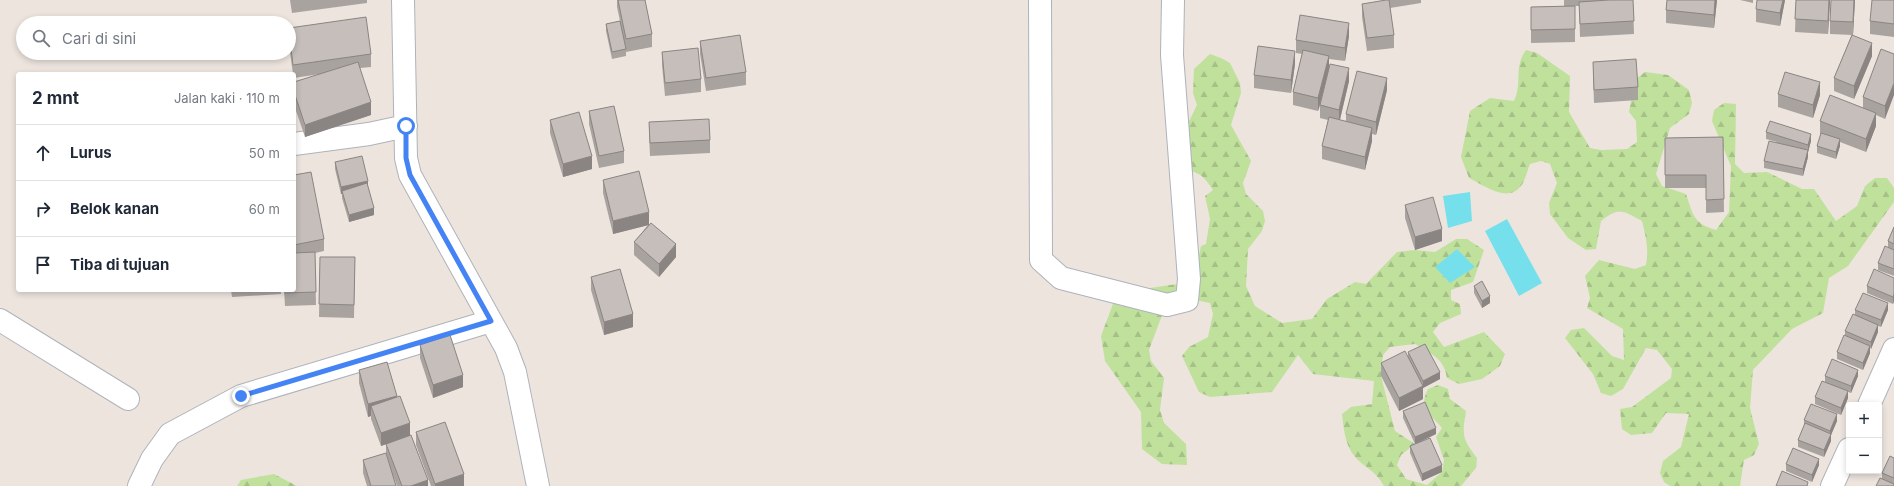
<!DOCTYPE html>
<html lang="id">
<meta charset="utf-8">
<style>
body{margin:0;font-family:Inter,sans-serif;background:#f2f2f3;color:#1f2937}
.controls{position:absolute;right:12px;bottom:12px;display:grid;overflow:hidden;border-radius:4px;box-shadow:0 2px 6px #0003}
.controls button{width:36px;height:36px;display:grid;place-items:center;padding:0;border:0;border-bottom:1px solid #e0e1e3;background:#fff;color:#1f2937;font:20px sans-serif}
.stop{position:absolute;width:12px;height:12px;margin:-9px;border:3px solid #4483f4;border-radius:50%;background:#fff}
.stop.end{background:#4483f4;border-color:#fff;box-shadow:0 1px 4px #0008}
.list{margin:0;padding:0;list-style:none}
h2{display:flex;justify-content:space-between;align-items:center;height:52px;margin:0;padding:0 16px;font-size:17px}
h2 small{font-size:13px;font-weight:400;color:#747a83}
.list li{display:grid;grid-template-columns:26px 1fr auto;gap:12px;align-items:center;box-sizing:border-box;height:56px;padding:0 16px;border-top:1px solid #e0e1e3}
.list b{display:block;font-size:15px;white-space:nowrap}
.list em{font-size:13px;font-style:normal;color:#747a83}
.icon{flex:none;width:22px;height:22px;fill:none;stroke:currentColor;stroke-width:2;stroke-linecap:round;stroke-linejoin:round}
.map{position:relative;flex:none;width:1894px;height:486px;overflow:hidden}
.search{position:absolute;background:#fff;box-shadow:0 2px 6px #0003;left:16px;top:16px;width:280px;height:44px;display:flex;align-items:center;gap:10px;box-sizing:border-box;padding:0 14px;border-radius:22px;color:#747a83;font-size:15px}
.panel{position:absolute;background:#fff;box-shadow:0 2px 6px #0003;left:16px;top:72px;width:280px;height:220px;border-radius:4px}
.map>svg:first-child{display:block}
.forest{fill:url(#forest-firs)}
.water{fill:#75e0eb}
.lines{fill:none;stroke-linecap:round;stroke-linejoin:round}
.minor-casing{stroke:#aeb3bb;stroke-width:24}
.minor{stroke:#fff;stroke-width:22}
.wall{fill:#a9a3a0}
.shaded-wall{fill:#8a8582}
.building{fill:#c5beba;stroke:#8a8582}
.route{stroke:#4483f4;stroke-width:5}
</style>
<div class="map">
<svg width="1894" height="486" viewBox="0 0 1894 486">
<defs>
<pattern id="forest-firs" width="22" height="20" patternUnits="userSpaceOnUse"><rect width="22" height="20" fill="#c0e19c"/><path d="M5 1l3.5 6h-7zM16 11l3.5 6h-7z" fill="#a5c187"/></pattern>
</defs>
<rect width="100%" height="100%" fill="#ede4de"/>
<!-- forest -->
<path class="forest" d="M1526 50 1537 53 1570 76 1569 112 1590 148 1601 150 1627 149 1637 142 1636 121 1629 112 1635 80 1645 72 1668 75 1689 90 1692 103 1689 114 1670 128 1656 174 1662 186 1686 194C1693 215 1694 224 1716 230L1729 212 1731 166 1712 121 1714 110 1724 103 1736 104 1735 164 1744 173 1767 172 1802 189H1814L1836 221 1857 206 1865 186 1875 178H1887L1894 188V202L1848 266 1829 278 1823 313 1792 329 1753 370 1750 408 1759 444 1754 455 1744 460 1740 486H1670L1664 482 1660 473 1663 461 1681 447 1689 414 1666 413 1652 433 1631 435 1622 429 1620 409 1632 407 1671 378 1672 369 1657 350 1646 348 1623 389 1611 396 1601 393 1593 374 1565 338 1571 330 1584 328 1612 356 1624 360 1623 329 1587 308 1590 298 1585 276 1599 260 1635 269 1646 265C1649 249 1646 237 1642 221 1623 211 1620 206 1601 221L1596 249 1586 250 1568 238 1550 214 1549 203 1557 183 1550 164 1541 161 1530 164C1527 171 1525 182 1520 187 1507 203 1483 185 1469 178L1461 157 1470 111 1490 98 1514 101C1523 82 1513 68 1526 50Z
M1210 54 1221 58 1230 63 1240 83 1241 93 1231 125 1251 161 1243 183 1246 194 1263 211 1265 221 1262 231 1248 249 1246 286 1255 306 1282 323 1312 319 1327 299 1355 282 1366 284 1397 252 1415 250 1435 252 1456 239H1467L1484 250 1473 282 1451 290V300L1460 304 1461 314 1440 323 1433 332 1444 347 1484 332 1505 354 1500 366 1482 379 1459 384 1447 378C1444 358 1431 354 1415 344L1390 347 1383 355 1381 376 1395 431 1415 444 1401 455 1397 465 1406 479 1427 485 1442 472 1444 460 1436 437 1442 428C1430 414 1418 408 1428 389L1438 385 1448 389 1450 399 1466 411C1462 436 1462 438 1477 458L1476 468 1461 486H1384C1376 472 1369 470 1358 460 1345 447 1344 431 1342 414L1351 407 1372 404 1374 381 1313 374 1298 355 1272 392 1210 397 1199 392 1182 356 1189 347 1208 337 1213 314 1210 303 1185 298 1164 310 1149 350 1151 361 1164 378 1160 410 1164 423 1186 444 1187 465 1162 464 1142 449 1141 412 1105 361 1101 336 1114 301 1123 292 1177 284 1195 272 1201 246 1206 244 1210 219 1205 196 1213 190C1201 171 1195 171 1174 169L1171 158 1197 105 1193 93 1194 69Z
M274 474 297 486H237L241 480Z"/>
<!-- water -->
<path class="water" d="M1470 192 1472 221 1448 228 1443 196Z
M1507 219 1542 283 1519 296 1485 231Z
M1457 249 1475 267 1450 283 1435 267Z"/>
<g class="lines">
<defs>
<path id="minor" d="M403 0 406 158 410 175 491 321
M1040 0 1041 260 1061 278 1167 305 1187 300 1189 279 1172 55 1173 0
M294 144 369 134 406 126
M0 320 128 399
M1869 405 1894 349
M139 486 152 459 170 434 241 396 491 321 506 348 515 372 538 486
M1832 486 1849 449"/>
</defs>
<!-- minor casing -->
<use href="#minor" class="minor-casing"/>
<!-- minor -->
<use href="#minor" class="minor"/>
</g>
<!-- wall -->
<path class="wall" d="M290 0H367V3L292 13Z
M617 0H645L652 34V47L626 52V56L612 59 606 31V24L620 21 617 7Z
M1386 0H1421V3L1390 8 1394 35V48L1367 51 1362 17V4Z
M1564 0H1633L1634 34 1580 37 1579 6H1564Z
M1667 0H1717L1714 28 1666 23V10Z
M1740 0H1753V3Z
M1785 0 1780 26 1756 22V9Z
M1796 0H1830L1828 34 1795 32Z
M1855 0 1853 35 1872 56 1854 99 1834 91V78L1852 35 1830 34V21Z
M1894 0V37L1870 34V21Z
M1575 6V42L1531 43V7Z
M289 28 371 54V67L360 68 371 115 305 137 294 105V82L320 74 294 78V74H293L289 45Z
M1349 36 1345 61 1329 59V68L1349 81 1340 120 1346 121V114L1387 90 1376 135 1372 134V141L1365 170 1322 159V146L1328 120 1320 118V106L1318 111 1293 105V92L1302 54 1296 53V40Z
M700 41 746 72V85L706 91 700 54Z
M662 52 701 79V92L665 96 662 65Z
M1894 54 1885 119 1876 115V126L1866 152 1840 142V146L1836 159 1817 153V146L1821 135 1820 134V121L1863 108V97Z
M1593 62 1638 87V100L1594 103 1593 75Z
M1295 64 1291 93 1254 88V75Z
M1778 94 1820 95 1813 118 1778 107Z
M589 111 624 151V163L599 168 589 124Z
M550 120 592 169 563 177 550 133Z
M649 122 710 140V153L650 156 649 135Z
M1766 132 1811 141 1808 152V157L1803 176 1764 168V161L1777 142 1766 139Z
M1723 137 1724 212 1706 213V188H1665V138Z
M335 162 368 186 374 215 349 222 342 198V194H341L335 169Z
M294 175 324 239V251L315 253 316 305 285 306 284 290H294Z
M603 180 649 225 676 257 659 277 634 255V242L648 225 613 234 603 193Z
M1405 205 1442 241 1415 250 1405 218Z
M1894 227V276L1878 270V263L1888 247V241Z
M320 257H355L354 318 319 317Z
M591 277 633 327 604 335 591 290Z
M1894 278V301L1893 304 1867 293V286Z
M1474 286 1490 303 1482 308 1474 293Z
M231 290H281V294L232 297Z
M1855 310H1888L1881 327 1878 326V332L1871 349 1870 348V353L1863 370 1837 359V352L1845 336V331L1855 316Z
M420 345 463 387 433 398 420 358Z
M1408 352 1440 379 1423 388V387V399L1399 411 1381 376V363L1408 357Z
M359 370 397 397 428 486H397L393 475 396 486H367L363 473V460L386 454V444L381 446 371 419V416L368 417 359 383Z
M1825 376H1858L1851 393 1848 392V398L1841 415 1815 404V397L1825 382Z
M1403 411 1436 434 1420 442 1442 472 1422 481 1410 453V446L1415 444 1403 418Z
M1804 420 1837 421 1831 435V441L1824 457 1798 447V440L1804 426Z
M416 432 464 486H431L416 445Z
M1894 458V486L1882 479V473Z
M1786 464 1819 465 1812 482 1786 471Z"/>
<!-- shaded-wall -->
<path class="shaded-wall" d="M1715 0H1717L1714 28V15Z
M1783 0H1785L1780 26V13Z
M1829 0H1830L1828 34V21Z
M1854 0H1855L1853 35V22Z
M1349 23V36L1345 61V48Z
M1872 43V56L1854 99V86Z
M1295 51V64L1291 93V80Z
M1329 56V69L1318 111V98Z
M1349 68V81L1339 123V110Z
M1387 78V90L1376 135V122Z
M1820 82V95L1813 118V105Z
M1894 83V95L1885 119V106Z
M371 102V115L305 137V125Z
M1876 113V126L1866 152V139Z
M1372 128V141L1365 170V157Z
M1811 134V141L1808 152V157L1803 176V169L1808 150V145Z
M1840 139V146L1836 159V152Z
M592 156V169L563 177V164Z
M368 181V188L342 191V194H341V187Z
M374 208V215L349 222V215Z
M649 212V225L613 234V221Z
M1442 229V241L1415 250V237Z
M676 244V257L659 277V264Z
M1894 294V301L1893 304V297Z
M1490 296V303L1482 308V301Z
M1888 303V310L1881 327V320Z
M633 314V327L604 335V322Z
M1878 325V332L1871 349V342Z
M1870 346V353L1863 370V363Z
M1858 370V376L1851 393V386Z
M1440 372V379L1423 388V381Z
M463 375V387L433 398V385Z
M1423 386V399L1399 411V398Z
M1848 391V398L1841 415V408Z
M397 396V409L371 406V416L368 417V404Z
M1837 414V421L1831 435V441L1824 457V450L1830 437V431Z
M410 423V436L381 446V433Z
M1436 428V434L1415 444V437Z
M1819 459V465L1812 482V475Z
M1442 465V472L1422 481V474Z
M464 474V486H435V484Z
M428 480V486H411Z"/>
<!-- building -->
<path class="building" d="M618 0H645L652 34 626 39Z
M1386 0H1389L1394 35 1367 38 1362 4Z
M1609 0H1633L1634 21 1580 24 1579 2Z
M1667 0H1715L1714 15 1666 10Z
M1757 0H1783L1780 13 1756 9Z
M1796 0H1829L1828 21 1795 19Z
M1831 0H1854L1853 22 1830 21Z
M1872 0H1894V24L1870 21Z
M1575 6V29L1531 30V7Z
M1300 15 1349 23 1345 48 1296 40Z
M366 17 371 54 293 65 289 32V28Z
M620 21 626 49 612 52 606 24Z
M740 35 746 72 706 78 700 41Z
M1852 35 1872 43 1854 86 1834 78Z
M1258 46 1295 51 1291 80 1254 75Z
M698 48 701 79 665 83 662 52Z
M1881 49 1894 54V83L1885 106 1863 97Z
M1303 50 1329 56 1318 98 1293 92Z
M1636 59 1638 87 1594 90 1593 62Z
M358 62 371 102 305 125 294 92V82Z
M1330 64 1349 68 1339 110 1320 105Z
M1357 71 1387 78 1376 122 1346 114Z
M1785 72 1820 82 1813 105 1778 94Z
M1830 95 1876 113 1866 139 1820 121Z
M614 106 624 151 599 156 589 111Z
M579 112 592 156 563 164 550 120Z
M1329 117 1372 128 1365 157 1322 146Z
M709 119 710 140 650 143 649 122Z
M1770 121 1811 134 1808 145 1766 132Z
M1821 133 1840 139 1836 152 1817 146Z
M1723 137 1724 199 1706 200V175H1665V138Z
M1769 141 1808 150 1803 169 1764 161Z
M362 156 368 181 341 187 335 162Z
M639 171 649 212 613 221 603 180Z
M311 172 324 239 294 245V175Z
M367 183 374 208 349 215 342 191Z
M1433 197 1442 229 1415 237 1405 205Z
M651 223 676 244 659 264 634 242Z
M1894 227V244L1888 241Z
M1885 246 1894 250V269L1878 263Z
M315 252 316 292 285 293V290H294V253Z
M320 257H355L354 305 319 304Z
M620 269 633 314 604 322 591 277Z
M1874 269 1894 278V294L1893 297 1867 286Z
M1482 281 1490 296 1482 301 1474 286Z
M1863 293 1888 303 1881 320 1855 310Z
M1853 314 1878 325 1871 342 1845 331Z
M450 335 463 375 433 385 420 345Z
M1844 335 1870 346 1863 363 1837 352Z
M1425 344 1440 372 1423 381 1408 352Z
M1405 351 1423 386 1399 398 1381 363Z
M1832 359 1858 370 1851 386 1825 376Z
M387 362 397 396 368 404 359 370Z
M1822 381 1848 391 1841 408 1815 397Z
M400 396 410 423 381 433 371 406Z
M1425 402 1436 428 1415 437 1403 411Z
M1811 404 1837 414 1830 431 1804 420Z
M445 422 464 474 435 484 416 432Z
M1805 423 1831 434 1824 450 1798 440Z
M411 435 428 480 411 486H402L386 444Z
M1430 438 1442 465 1422 474 1410 446Z
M1793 448 1819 459 1812 475 1786 464Z
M386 453 396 486H371L363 460Z
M1890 456 1894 458V478L1882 473Z
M1782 471 1808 482 1807 486H1776Z
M1880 478 1894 484V486H1876Z"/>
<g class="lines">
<!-- route -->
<path class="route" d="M241 396 491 321 410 175 406 158V126"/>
</g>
</svg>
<div class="controls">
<button>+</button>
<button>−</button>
</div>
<div class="stop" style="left:406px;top:126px"></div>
<div class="stop end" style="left:241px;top:396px"></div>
<div class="search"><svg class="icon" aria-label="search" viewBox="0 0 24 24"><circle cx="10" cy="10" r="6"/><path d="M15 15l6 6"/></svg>Cari di sini</div>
<section class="panel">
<h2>2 mnt<small>Jalan kaki · 110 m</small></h2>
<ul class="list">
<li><svg class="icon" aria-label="ahead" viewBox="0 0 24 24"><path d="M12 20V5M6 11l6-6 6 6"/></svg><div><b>Lurus</b></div><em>50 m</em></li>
<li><svg class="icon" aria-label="right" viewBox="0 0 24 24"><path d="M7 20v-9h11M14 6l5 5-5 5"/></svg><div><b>Belok kanan</b></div><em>60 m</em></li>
<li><svg class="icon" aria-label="arrive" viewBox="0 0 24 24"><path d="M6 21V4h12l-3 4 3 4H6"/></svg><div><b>Tiba di tujuan</b></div></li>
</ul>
</section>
</div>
